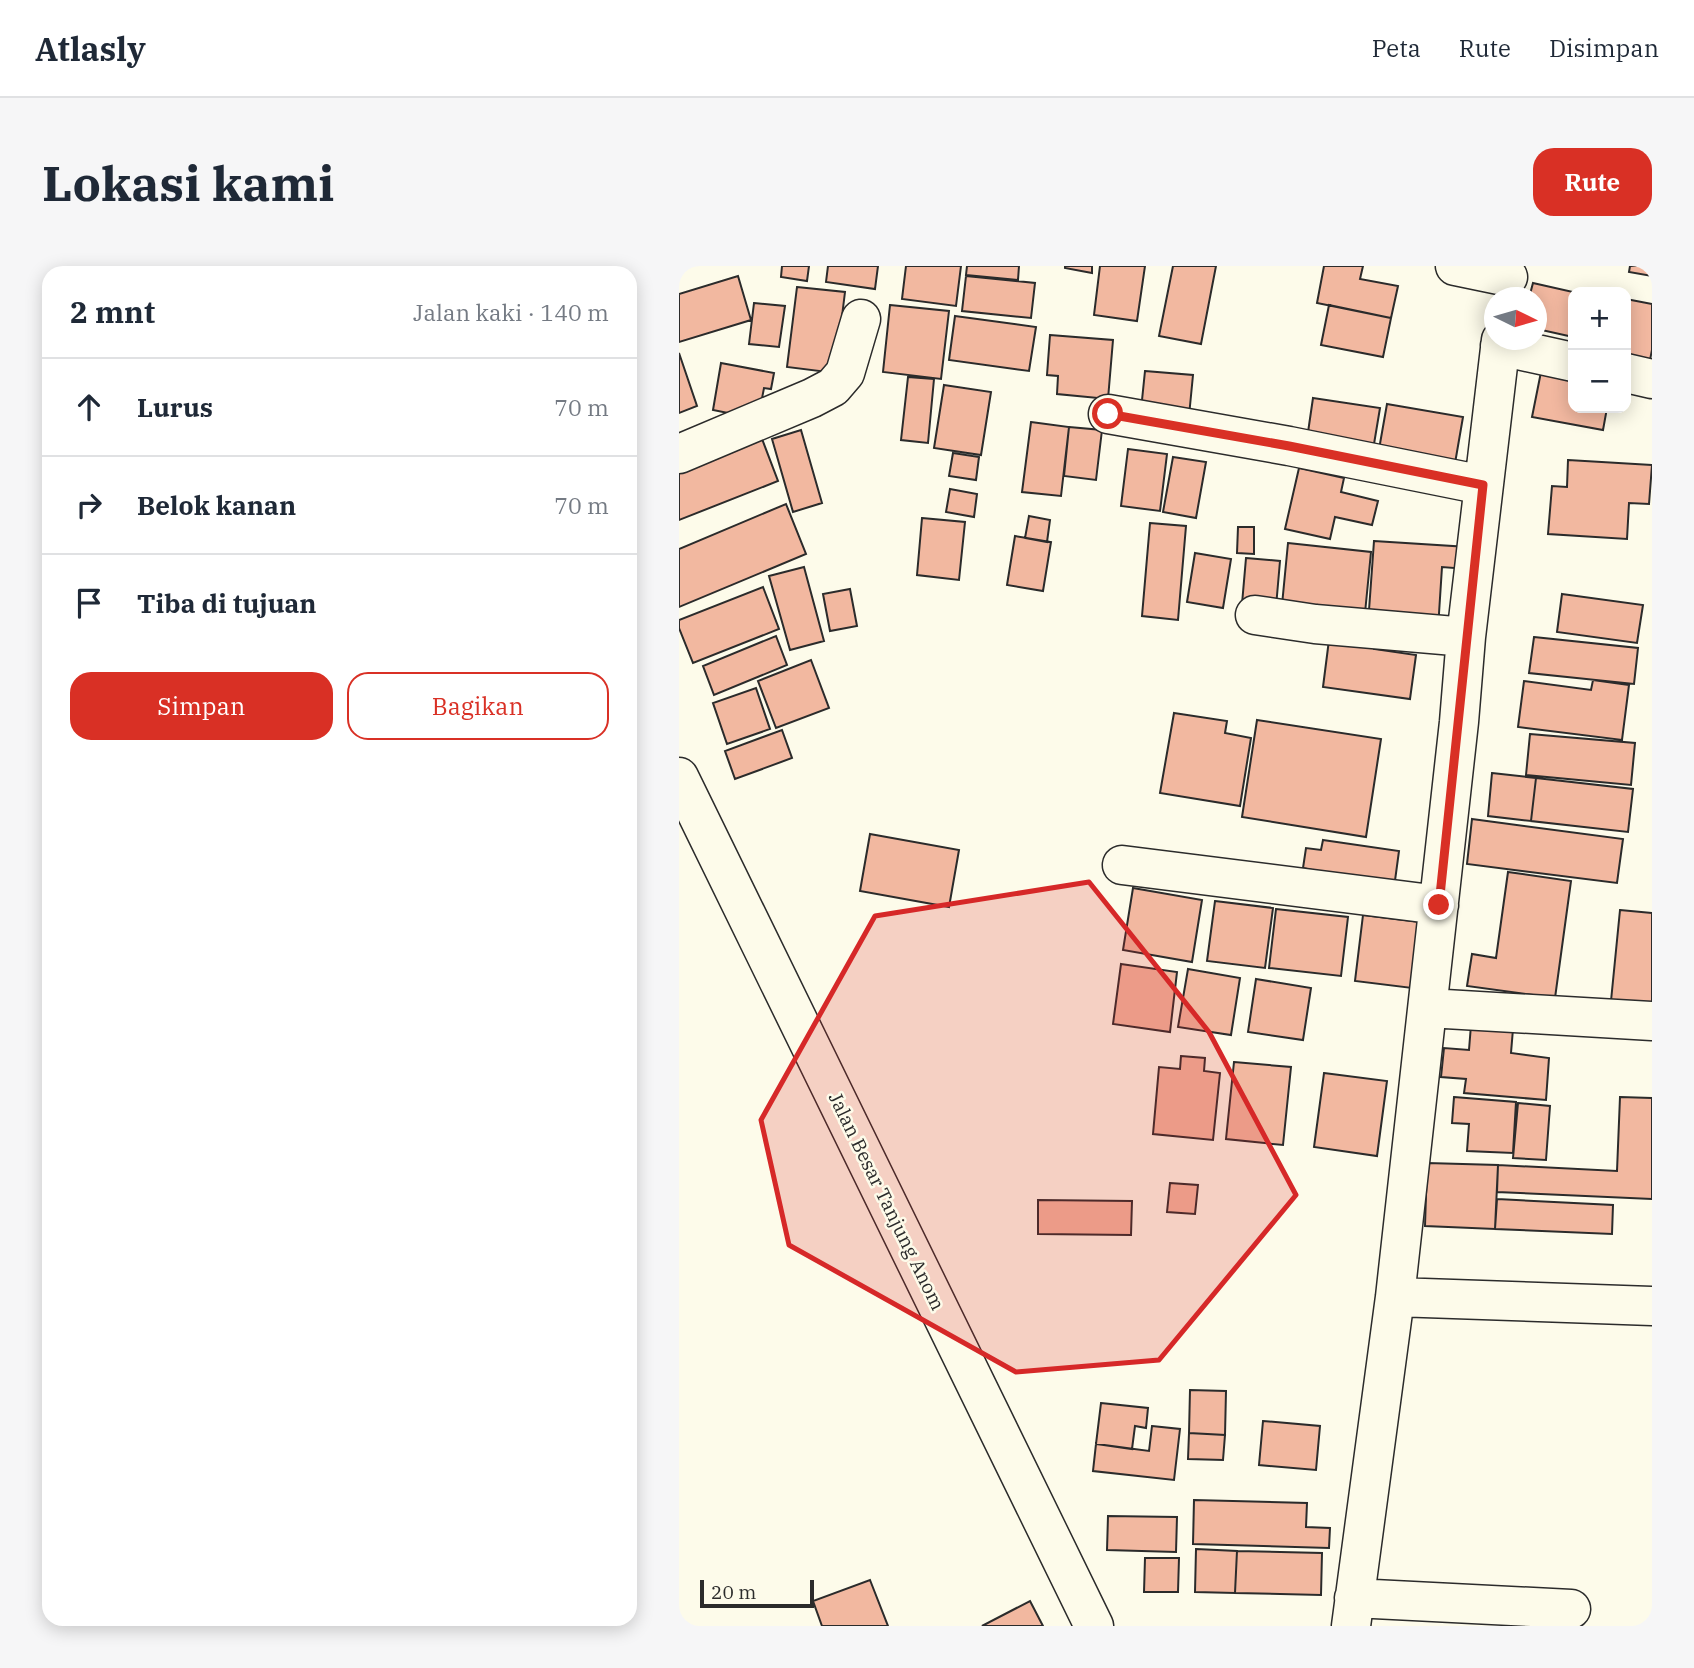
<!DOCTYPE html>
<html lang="id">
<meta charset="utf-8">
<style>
body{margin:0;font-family:"IBM Plex Serif",serif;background:#f6f6f7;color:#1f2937}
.controls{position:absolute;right:21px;top:21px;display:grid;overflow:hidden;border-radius:14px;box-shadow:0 4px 18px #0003}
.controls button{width:63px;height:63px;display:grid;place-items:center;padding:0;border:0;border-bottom:2px solid #e0e1e3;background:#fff;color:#1f2937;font:35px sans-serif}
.compass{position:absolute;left:805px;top:21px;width:63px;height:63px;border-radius:50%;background:#fff;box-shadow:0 4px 18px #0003;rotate:95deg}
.scale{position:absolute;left:21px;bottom:18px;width:114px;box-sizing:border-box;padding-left:7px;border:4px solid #2b2b2b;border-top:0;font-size:19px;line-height:24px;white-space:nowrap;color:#2b2b2b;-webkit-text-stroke:5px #fdfbea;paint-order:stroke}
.stop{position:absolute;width:21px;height:21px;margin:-16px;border:5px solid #d93025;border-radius:50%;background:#fff}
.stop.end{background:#d93025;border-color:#fff;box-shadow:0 2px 7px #0008}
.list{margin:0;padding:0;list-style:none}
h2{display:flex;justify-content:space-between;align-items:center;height:91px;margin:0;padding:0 28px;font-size:30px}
h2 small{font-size:23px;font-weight:400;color:#747a83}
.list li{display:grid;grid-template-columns:46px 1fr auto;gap:21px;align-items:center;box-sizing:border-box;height:98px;padding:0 28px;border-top:2px solid #e0e1e3}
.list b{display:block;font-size:26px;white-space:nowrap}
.list em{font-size:23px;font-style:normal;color:#747a83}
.actions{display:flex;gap:14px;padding:21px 28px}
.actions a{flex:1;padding:16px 0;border:2px solid #d93025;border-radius:21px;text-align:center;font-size:24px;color:#d93025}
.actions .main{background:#d93025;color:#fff}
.icon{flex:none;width:38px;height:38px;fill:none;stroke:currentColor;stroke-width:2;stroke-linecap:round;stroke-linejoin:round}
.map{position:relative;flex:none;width:973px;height:1360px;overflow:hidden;border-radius:21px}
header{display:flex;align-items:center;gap:42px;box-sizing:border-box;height:98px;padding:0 35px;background:#fff;border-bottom:2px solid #e0e1e3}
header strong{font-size:33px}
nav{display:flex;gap:38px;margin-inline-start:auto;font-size:24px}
.intro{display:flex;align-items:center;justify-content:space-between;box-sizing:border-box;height:168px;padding:0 42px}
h1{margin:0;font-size:49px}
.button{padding:18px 32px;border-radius:21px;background:#d93025;color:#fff;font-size:24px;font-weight:700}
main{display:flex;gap:42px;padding:0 42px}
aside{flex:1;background:#fff;border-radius:21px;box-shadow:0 4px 18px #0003}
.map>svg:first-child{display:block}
.building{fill:#f2b8a0;stroke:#2b2b2b;stroke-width:2}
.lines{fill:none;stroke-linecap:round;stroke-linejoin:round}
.minor-casing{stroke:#2b2b2b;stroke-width:41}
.minor{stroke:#fdfbea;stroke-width:38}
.route{stroke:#d93025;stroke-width:9}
.marked{fill:#d62828;fill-opacity:0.2;stroke:#d62828;stroke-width:5;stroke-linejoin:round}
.labels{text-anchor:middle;stroke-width:5;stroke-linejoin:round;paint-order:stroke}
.street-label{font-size:19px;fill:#2b2b2b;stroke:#fdfbea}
</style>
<header>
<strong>Atlasly</strong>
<nav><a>Peta</a><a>Rute</a><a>Disimpan</a></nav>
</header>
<div class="intro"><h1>Lokasi kami</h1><a class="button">Rute</a></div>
<main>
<aside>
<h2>2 mnt<small>Jalan kaki · 140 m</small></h2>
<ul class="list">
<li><svg class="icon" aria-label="ahead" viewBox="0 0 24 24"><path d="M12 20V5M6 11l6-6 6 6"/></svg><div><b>Lurus</b></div><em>70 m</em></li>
<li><svg class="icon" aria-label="right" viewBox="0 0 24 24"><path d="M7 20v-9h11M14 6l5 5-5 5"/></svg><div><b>Belok kanan</b></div><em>70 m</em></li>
<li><svg class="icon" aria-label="arrive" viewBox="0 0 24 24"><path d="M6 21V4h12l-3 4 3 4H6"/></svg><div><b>Tiba di tujuan</b></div></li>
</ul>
<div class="actions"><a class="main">Simpan</a><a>Bagikan</a></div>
</aside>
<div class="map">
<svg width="973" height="1360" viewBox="0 0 973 1360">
<rect width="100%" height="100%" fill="#fdfbea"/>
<!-- building -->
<path class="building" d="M103 0H130L128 15 102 11Z
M149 0H199L196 23 147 16Z
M227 0H282L277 40 223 33Z
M288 0H340L339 14 287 9Z
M386 0H413V7L386 2Z
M421 0H466L458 55 415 49Z
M494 0H537L522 78 480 70Z
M645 0H684L681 13 719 20 712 52 638 37Z
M951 0H973V10L950 6Z
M59 10 72 54 0 76V28Z
M287 10 356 17 352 52 283 45Z
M854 17 894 26V71L858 63V32H850Z
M118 21 166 26 156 107 108 101Z
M947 33 973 38V84L970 99 947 95Z
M75 37 106 40 100 81 70 78Z
M211 39 270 45 262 113 204 106Z
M650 39 712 52 704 91 642 79Z
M276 50 357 61 350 105 270 94Z
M371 69 434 74 429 133 378 128 379 110 368 109Z
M0 87 18 140 0 147Z
M864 96 894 102V142H928L924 164 853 151Z
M42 97 95 107 92 123 85 122 79 153 34 144Z
M466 105 514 109 510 150 462 144Z
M229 111 255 113 249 177 222 174Z
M265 119 312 126 302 189 255 182Z
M634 132 701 142 693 190 627 180Z
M708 138 784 151 775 203 699 189Z
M352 156 390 161 382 230 343 226Z
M390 161 423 164 417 214 385 210Z
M122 164 143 237 114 246 93 173Z
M80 165 99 215 0 254V197Z
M449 183 488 188 481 245 442 240Z
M274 187 300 191 297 214 270 210Z
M494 191 527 196 517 252 484 246Z
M889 194 973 199 970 238 950 237 948 273 869 268 873 220 888 221Z
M620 202 665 212 662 226 699 235 693 259 656 251 651 273 606 263Z
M271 223 298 228 295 251 267 246Z
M107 238 127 288 0 341V283Z
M350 250 371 254 368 276 346 272Z
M243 252 286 256 280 314 238 309Z
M471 257 507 260 499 354 463 350Z
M559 261H575V288L558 287Z
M336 270 372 276 364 325 328 319Z
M695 275 789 281 788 303 763 301 759 363 689 358Z
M609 277 692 286 686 347 603 339Z
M516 287 552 293 544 342 508 336Z
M567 292 601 295 597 341 563 338Z
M125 301 145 375 111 384 90 310Z
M84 321 100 363 14 397 0 362V354Z
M171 323 178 360 151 365 144 328Z
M883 328 964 339 958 377 878 366Z
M651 366 696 373 695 383 737 389 731 433 644 421Z
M97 370 108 399 35 429 24 400Z
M855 371 959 382 955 418 850 407Z
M132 394 150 442 97 462 79 415Z
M914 414 950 419 943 474 839 461 845 415 912 424Z
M77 422 91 463 48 478 34 437Z
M495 447 548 455 546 467 572 472 561 540 481 527Z
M578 454 702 473 687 571 563 551Z
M103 464 113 492 56 513 46 485Z
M851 468 956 477 952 519 847 509Z
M813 507 857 512 852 555 809 550Z
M857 512 954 523 949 566 852 555Z
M793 553 944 573 938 617 788 598Z
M191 568 280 584 270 641 181 625Z
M644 574 720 585 715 622 624 602 627 582 642 584Z
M829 606 892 615 876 732 788 720 793 688 817 692Z
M454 622 523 634 513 696 444 684Z
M536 635 594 642 586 702 528 695Z
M597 643 669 651 662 710 590 702Z
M941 644 973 647V749L931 745Z
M684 649 750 657 741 723 676 715Z
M442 698 498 706 491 766 434 758Z
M509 703 561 712 552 769 499 761Z
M577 713 632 722 624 774 569 766Z
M792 759 834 763 832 787 870 792 867 834 785 827 787 813 762 811 765 782 790 784Z
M502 790 526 792 525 805 541 807 534 874 474 868 480 801 501 803Z
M555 796 612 801 604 879 547 873Z
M645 807 708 815 698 890 635 881Z
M775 831 837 836 834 887 788 885 790 858 773 857Z
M941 831 973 832V933L818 926 819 899 938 905Z
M839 837 871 840 867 894 834 892Z
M748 897 819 899 816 963 746 960Z
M491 917 519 919 516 948 488 946Z
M818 933 934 939 933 968 816 963Z
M359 934 453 935 452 969 359 968Z
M511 1124 547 1125 546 1169 510 1167Z
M422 1137 469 1142 467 1162 456 1160 453 1183 417 1178Z
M584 1155 641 1160 637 1204 580 1199Z
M473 1160 501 1163 495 1214 414 1205 417 1178 470 1185Z
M510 1167 546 1169 544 1194 509 1193Z
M515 1234 628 1237 627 1261 651 1262 650 1282 514 1278Z
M429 1250 498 1251 497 1286 428 1284Z
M517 1283 558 1285 556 1327 516 1326Z
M558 1285 643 1287 642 1329 556 1327Z
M466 1292H500L499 1326H465Z
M191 1314 209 1360H143L134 1335Z
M351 1335 364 1360H303Z"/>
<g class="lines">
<defs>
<path id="minor" d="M776 0 829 11
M821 80 894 96
M947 107 973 113
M429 148 610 180 804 219
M0 188 133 132 154 121 166 107 182 53
M576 349 636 358 787 371
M0 511 415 1360
M443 599 760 639
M749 742 973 755
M716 1031 973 1040
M675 1332 892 1343
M672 1360 716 1031 780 456 787 371 822 74"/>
</defs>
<!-- minor casing -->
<use href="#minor" class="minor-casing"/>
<!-- minor -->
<use href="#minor" class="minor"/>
</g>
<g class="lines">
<!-- route -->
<path class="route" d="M429 148 610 180 804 219 760 639"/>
</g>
<!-- marked area -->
<path class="marked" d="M410 616 530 766 617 929 480 1094 337 1106 110 979 82 854 196 650Z"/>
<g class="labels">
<!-- street labels -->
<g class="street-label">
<text transform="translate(208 935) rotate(64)" y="7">Jalan Besar Tanjung Anom</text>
</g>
</g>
</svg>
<div class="controls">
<button>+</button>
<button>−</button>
</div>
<svg class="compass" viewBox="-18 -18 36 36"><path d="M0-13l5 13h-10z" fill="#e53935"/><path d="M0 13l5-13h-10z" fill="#747a83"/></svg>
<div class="scale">20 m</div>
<div class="stop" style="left:429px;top:148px"></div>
<div class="stop end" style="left:760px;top:639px"></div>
</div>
</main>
